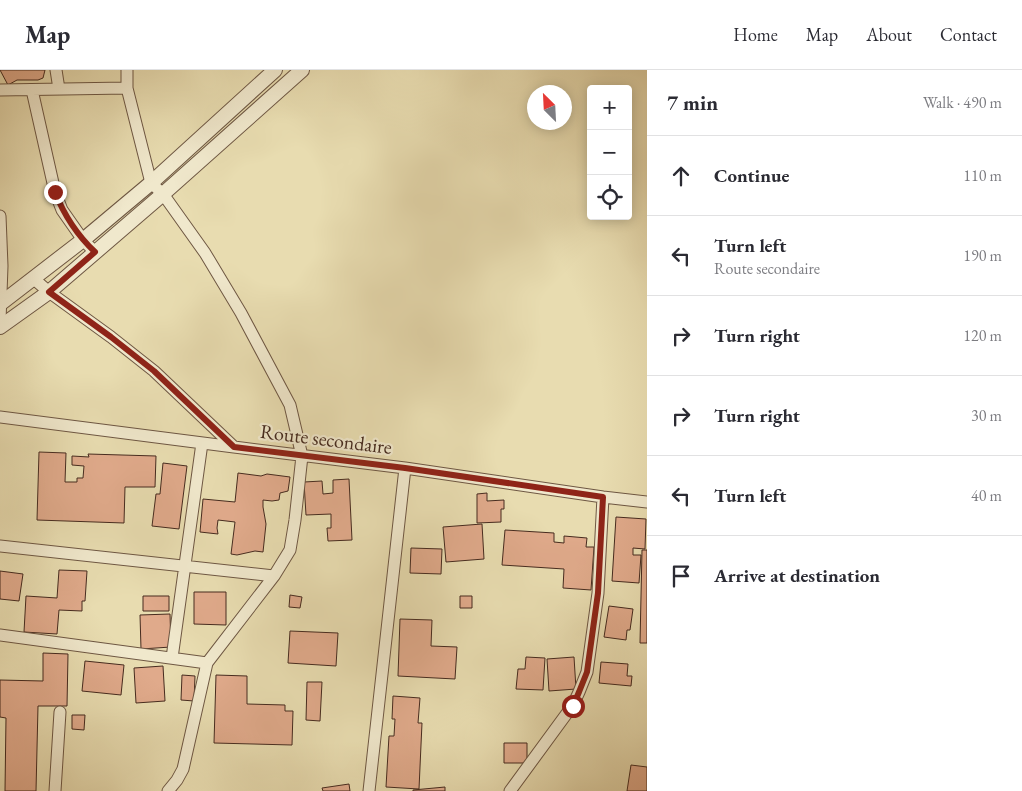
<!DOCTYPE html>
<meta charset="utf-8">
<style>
body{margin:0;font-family:"EB Garamond",serif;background:#f7f7f7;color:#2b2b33}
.controls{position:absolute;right:15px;top:15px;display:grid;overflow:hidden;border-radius:5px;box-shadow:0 2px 12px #0003}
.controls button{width:45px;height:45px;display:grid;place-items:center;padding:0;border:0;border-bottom:1px solid #e1e1e2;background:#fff;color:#2b2b33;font:25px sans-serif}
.compass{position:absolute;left:527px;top:15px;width:45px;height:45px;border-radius:50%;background:#fff;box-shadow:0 2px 12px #0003;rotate:336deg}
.stop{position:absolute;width:15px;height:15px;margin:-11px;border:4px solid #8f2418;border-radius:50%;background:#fff}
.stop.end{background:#8f2418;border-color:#fff;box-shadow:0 1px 5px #0008}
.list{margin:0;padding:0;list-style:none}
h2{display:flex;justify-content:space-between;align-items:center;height:65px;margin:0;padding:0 20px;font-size:21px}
h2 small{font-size:16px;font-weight:400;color:#7c7c81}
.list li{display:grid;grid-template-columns:32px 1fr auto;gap:15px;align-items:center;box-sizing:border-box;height:80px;padding:0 20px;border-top:1px solid #e1e1e2}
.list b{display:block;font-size:19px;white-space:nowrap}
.list p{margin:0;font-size:16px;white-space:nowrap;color:#7c7c81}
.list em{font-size:16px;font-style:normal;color:#7c7c81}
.icon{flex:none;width:28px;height:28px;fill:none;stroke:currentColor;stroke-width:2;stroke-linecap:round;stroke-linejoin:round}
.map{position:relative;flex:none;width:647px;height:721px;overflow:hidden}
header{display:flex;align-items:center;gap:30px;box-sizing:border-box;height:70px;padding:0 25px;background:#fff;border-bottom:1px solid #e1e1e2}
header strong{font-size:24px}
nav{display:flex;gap:28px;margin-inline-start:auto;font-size:18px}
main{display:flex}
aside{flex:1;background:#fff}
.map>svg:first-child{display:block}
.building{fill:#e0aa8b;stroke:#462b1f}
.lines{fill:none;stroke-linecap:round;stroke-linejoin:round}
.minor-casing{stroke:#6e5743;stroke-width:13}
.tertiary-casing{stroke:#6e5743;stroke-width:16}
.minor{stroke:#f0e8cc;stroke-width:11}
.tertiary{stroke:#f0e8cc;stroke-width:14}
.route{stroke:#8f2418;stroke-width:6}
.labels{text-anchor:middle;stroke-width:4.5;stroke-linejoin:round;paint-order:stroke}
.street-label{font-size:20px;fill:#462b1f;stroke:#f0e8cc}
</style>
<header>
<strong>Map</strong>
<nav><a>Home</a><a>Map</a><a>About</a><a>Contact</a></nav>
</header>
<main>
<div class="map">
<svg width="647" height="721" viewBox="0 0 647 721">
<rect width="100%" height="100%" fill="#e8dcb0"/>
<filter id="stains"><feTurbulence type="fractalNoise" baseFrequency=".004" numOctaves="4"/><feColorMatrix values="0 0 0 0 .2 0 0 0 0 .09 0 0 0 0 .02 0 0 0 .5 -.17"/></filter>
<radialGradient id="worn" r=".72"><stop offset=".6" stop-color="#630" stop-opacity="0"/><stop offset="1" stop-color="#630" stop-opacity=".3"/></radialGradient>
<!-- building -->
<path class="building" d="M0 0H45L43 8 38 10H17L8 15Z
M39 382 66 383 65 412H77V408H83L84 396 72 395V386L89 387 88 384 156 386 155 417H125L124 453 37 450Z
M163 393 187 396 179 459 152 456 156 424H160Z
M238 403 261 406 267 404 290 407 288 421 280 423 279 430 272 431 263 430V437L266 454 263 482 255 481 237 485 231 484 235 452 218 450 217 458 218 464 200 462 203 429 235 432Z
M349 409 352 470 328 471 327 458H331V444L306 445 304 412 322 411 323 424 333 423V410Z
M487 423V431L504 430V439H501V452L477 453V424Z
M616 447 646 449 645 479 633 478V485H641L639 513 612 511Z
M482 454 484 489 446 492 443 457Z
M505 460 554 463V472L564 473V466L587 468 586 477H594L591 520 563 518 564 499 502 495Z
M411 478 442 479 441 504 410 503Z
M642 480H647V573H640Z
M59 500 87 501 85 531H82V541L59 540 57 564 24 562 26 526 57 528Z
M0 501 23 504 19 531 0 529Z
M194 522H226V555L194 554Z
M290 525 302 527 300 538 289 537Z
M143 526H169V541H143Z
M460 526H472V538H460Z
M609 536 633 539 630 560H627L626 570 604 567Z
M170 544 171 577 141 579 140 545Z
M400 549 432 550 431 576 457 577 455 609 398 606Z
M290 561 338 563 336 596 288 593Z
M43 583 68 584 67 636H38L36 721H5L6 648 0 647V610L43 611Z
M526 587 545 588 543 620 516 619 518 599H525Z
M574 587 576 619 549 621 547 589Z
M85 591 124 595 121 625 82 621Z
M601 592 628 594 627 606H632L631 616 599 613Z
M163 596 165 631 136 633 134 598Z
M182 605 195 606 194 631 181 630Z
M216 605 247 606V634L285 635V641H293L292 675 214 673Z
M307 612H322L320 651 306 650Z
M393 626 420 628 418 653H422L419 719 386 717 389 666H394L395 649H392Z
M72 645H85L84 660 72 659Z
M504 673H527V693H504Z
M631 695 647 697V721H627Z
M349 714 350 721H323L322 718Z
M445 717V721H413V720Z"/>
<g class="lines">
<defs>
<path id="minor" d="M56 0 59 19
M127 0V18L151 113 163 124 205 183 241 243 290 335 302 386 295 450 290 480 274 506 207 593 183 699 177 710 168 721
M0 20 127 18
M32 20 55 122 62 140 83 170 95 182
M0 146 2 196 0 251
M34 209 49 222 111 267 154 301 234 377
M0 347 234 377 405 398 603 427 647 432
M0 476 274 506
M0 565 207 593
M172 588 202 373
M55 721 60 642
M369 721 405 398
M510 721 573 635 579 622 587 602 598 523 603 427"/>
<path id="tertiary" d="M0 234 83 170 151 113 275 0
M0 257 49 222 163 124 302 0"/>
</defs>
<!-- minor casing -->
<use href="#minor" class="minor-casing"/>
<!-- tertiary casing -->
<use href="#tertiary" class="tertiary-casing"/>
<!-- minor -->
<use href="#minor" class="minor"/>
<!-- tertiary -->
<use href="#tertiary" class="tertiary"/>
</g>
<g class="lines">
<!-- route -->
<path class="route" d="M55 122C64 145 77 165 95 182L49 222 111 267 154 301 234 377 405 398 603 427 598 523 587 602 579 622 573 636"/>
</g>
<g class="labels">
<!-- street labels -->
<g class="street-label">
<text transform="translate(326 369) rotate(7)" y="7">Route secondaire</text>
</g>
</g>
<rect width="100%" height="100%" filter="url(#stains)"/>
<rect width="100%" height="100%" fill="url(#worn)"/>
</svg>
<div class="controls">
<button>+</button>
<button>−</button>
<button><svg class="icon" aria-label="locate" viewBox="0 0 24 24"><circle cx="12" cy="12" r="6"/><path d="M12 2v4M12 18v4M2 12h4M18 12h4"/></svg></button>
</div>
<svg class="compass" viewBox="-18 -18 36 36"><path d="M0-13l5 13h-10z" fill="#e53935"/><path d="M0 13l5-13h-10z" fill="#7c7c81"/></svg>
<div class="stop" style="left:573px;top:636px"></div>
<div class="stop end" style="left:55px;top:122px"></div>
</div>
<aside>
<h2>7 min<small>Walk · 490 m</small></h2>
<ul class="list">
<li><svg class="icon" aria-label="ahead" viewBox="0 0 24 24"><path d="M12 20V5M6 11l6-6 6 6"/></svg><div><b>Continue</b></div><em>110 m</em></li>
<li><svg class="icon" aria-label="left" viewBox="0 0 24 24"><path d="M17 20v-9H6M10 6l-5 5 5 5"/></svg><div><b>Turn left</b><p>Route secondaire</p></div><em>190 m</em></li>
<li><svg class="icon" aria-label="right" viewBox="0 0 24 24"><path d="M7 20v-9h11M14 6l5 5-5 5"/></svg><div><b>Turn right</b></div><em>120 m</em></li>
<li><svg class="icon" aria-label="right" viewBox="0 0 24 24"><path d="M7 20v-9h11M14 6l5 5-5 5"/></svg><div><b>Turn right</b></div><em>30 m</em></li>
<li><svg class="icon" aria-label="left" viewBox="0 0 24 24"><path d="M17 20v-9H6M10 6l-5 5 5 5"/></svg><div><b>Turn left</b></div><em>40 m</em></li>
<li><svg class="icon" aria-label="arrive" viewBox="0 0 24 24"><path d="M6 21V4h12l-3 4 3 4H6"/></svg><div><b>Arrive at destination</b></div></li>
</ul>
</aside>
</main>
